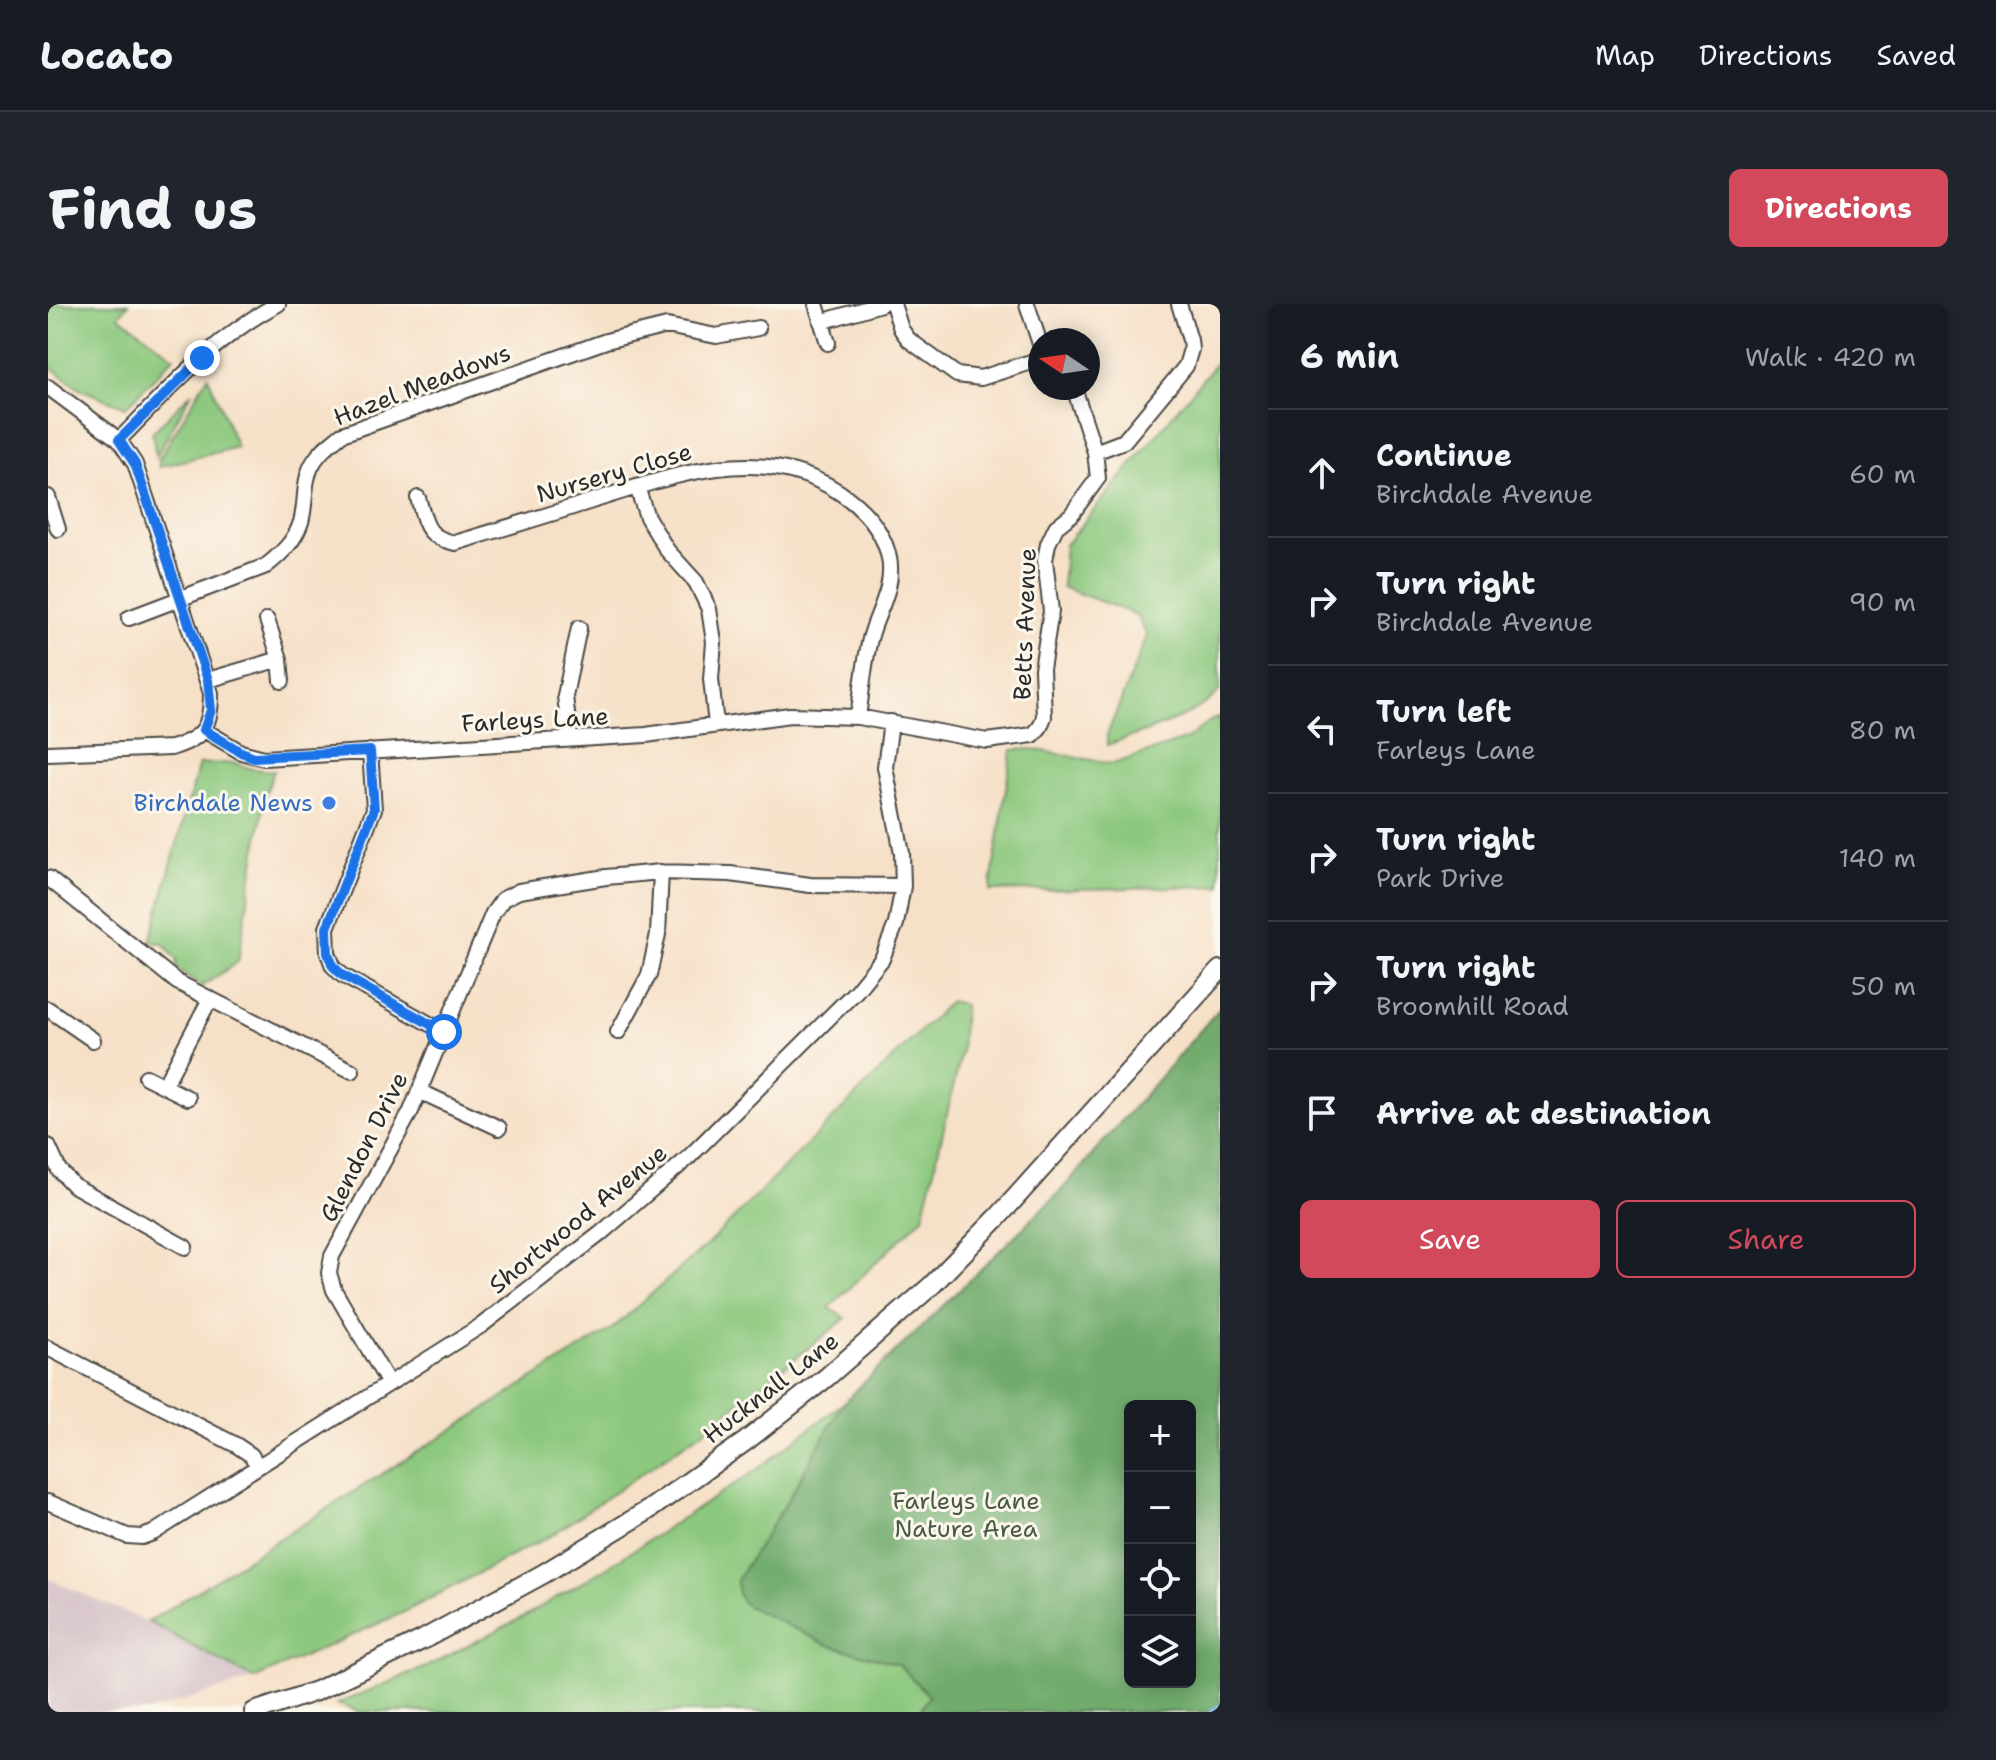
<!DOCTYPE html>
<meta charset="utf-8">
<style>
body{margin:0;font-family:"Shantell Sans",sans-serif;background:#20242c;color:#f1f3f6}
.controls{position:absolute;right:24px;bottom:24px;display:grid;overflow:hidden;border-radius:12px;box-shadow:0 4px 20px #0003}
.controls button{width:72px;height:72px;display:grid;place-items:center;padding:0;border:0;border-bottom:2px solid #363941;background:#171b24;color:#f1f3f6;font:40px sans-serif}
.compass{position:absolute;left:980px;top:24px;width:72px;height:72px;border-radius:50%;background:#171b24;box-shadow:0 4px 20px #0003;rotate:283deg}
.stop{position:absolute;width:24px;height:24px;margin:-18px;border:6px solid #1a73e8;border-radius:50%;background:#fff}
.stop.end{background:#1a73e8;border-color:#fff;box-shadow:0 2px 8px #0008}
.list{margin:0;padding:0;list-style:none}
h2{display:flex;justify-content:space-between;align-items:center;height:104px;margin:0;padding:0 32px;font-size:34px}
h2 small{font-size:26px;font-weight:400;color:#9ea1a6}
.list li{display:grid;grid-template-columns:52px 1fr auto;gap:24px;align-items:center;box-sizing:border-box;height:128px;padding:0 32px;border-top:2px solid #363941}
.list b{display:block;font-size:30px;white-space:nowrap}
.list p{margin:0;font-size:26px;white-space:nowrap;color:#9ea1a6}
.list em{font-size:26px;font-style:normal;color:#9ea1a6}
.actions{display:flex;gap:16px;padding:24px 32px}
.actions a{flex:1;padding:18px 0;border:2px solid #d1495b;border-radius:12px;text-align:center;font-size:28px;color:#d1495b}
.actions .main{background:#d1495b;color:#fff}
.icon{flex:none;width:44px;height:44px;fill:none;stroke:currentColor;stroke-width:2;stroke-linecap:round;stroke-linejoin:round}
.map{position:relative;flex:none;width:1172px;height:1408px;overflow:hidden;border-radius:12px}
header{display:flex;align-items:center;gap:48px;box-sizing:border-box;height:112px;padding:0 40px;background:#171b24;border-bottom:2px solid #363941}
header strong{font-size:38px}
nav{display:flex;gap:44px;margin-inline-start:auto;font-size:28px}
.intro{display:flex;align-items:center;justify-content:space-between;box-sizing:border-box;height:192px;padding:0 48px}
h1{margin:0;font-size:56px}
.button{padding:20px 36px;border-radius:12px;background:#d1495b;color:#fff;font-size:28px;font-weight:700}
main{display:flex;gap:48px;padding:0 48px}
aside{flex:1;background:#171b24;border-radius:12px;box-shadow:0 4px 20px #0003}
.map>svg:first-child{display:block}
.industrial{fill:#d2bec5}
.green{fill:#8cc87e;stroke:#5c7a54;stroke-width:2;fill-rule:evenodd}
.forest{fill:#71ac6d;stroke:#4e6c4c;stroke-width:2;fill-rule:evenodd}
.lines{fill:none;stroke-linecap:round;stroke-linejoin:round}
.stream{stroke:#7fb3ed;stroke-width:4}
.minor-casing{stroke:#494642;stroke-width:18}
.major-casing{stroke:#494642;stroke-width:22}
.minor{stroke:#fff;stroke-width:14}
.major{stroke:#fff;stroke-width:18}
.route{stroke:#1a73e8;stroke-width:10}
.shop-dot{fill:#3f7fe0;stroke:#fbf7ec;stroke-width:3}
.labels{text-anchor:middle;stroke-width:6;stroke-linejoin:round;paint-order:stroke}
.street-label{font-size:24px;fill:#2b2b2b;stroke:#fbf7ec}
.shop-label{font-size:24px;fill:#366cbe;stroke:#fbf7ec;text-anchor:end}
.park-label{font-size:24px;fill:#485a44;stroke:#fbf7ec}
</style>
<header>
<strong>Locato</strong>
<nav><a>Map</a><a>Directions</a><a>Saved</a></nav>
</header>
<div class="intro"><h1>Find us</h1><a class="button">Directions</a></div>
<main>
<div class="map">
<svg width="1172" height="1408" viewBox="0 0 1172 1408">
<rect width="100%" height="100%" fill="#fbf7ec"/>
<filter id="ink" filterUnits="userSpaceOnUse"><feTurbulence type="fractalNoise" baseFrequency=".0125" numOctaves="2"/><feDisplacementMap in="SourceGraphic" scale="16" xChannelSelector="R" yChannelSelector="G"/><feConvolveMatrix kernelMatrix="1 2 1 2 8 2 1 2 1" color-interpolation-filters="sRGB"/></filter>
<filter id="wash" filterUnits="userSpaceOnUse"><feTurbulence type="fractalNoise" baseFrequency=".006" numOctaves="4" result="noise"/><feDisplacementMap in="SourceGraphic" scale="32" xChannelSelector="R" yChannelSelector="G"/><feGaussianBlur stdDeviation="1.8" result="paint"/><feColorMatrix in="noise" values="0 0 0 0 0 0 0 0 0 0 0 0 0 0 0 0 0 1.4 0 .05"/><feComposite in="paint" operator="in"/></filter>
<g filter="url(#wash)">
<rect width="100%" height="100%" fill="#f6e0c7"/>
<!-- industrial -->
<path class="industrial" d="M0 1275 100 1318 206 1375 98 1408H0Z"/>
<!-- green -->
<path class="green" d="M0 0H80L71 12 126 53 78 103 32 85 0 61Z
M1172 54V386C1151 413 1092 429 1059 441V431L1099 332 1089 311 1014 283 1017 241Z
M160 72 189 143 111 163V155Z
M144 88 108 153 104 129Z
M1172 412V582L942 587 964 446 984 445 1065 460 1139 435 1162 417Z
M186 459 204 465 226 467 217 492 190 658 154 682 129 665 128 655 115 639 102 638 151 460Z
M902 697 916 701 913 750 875 913 781 1004 798 1014 657 1126 504 1231 356 1308 206 1375 100 1318 565 1024 661 939Z
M1172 704V1408H311L289 1400 378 1363 475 1313 553 1267 707 1167 795 1099 1012 888ZM1082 1102H1142V1378H1082Z"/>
<!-- forest -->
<path class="forest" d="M1172 704V1408H871L881 1392 850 1360 780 1341 699 1302C689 1294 689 1288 689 1276L740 1196 795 1099 1012 888ZM1082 1102H1142V1378H1082Z"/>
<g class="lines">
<!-- stream -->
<path class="stream" d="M1163 1408 1172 1402"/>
</g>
</g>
<g filter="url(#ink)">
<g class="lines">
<defs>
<path id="minor" d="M768 0 780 39
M845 0 853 25 861 36 909 71 933 74 992 55
M979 0 992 40
M773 18 833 0
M0 83 71 136 87 160 163 389C163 423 156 434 123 444L0 449
M71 136C120 86 168 32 230 0
M1047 148 1076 137 1138 62 1143 45 1142 36 1131 0
M589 183 599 213 619 246 648 278 661 305 666 338 663 375 668 421
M0 193 10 225
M370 194C378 220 377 233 407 239 454 225 500 211 547 196 631 170 722 135 801 195 820 210 836 229 841 254 847 284 829 307 822 335 816 360 814 387 810 413
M81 314 218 262C233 250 247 237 253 218 259 197 254 175 267 156 274 145 284 138 294 130L558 37 619 22 668 32 710 24
M219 316 232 355 234 377
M160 376 232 355
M156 426 193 448 216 454 598 431 742 411 810 413 939 437 985 431 992 423 996 413 994 365 1003 307 997 256 1000 240 1008 223 1023 211 1050 174 1047 148 1026 84
M522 435 517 392 531 324
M322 447 326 505 279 624 280 649 285 662 294 671 396 728
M0 574 129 678 304 767
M0 705 45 736
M570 728 601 671 610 630 613 568
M98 773 140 794
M116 782 162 695
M371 787 451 824
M0 842 11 866 25 881 137 943
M0 1044 188 1141 203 1151 210 1162
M341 1080 286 986 281 969 284 952 363 807 445 609 455 595 471 587 558 573 613 568 682 570 762 581 855 582
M0 1198 79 1232 94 1233 105 1229 434 1021 552 930 640 854 808 687 834 655 848 620 855 582 854 549 837 463 843 418"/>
<path id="major" d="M206 1408 268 1387 376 1335 495 1270 599 1207 698 1137 779 1073 884 981 950 913 1172 666"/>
</defs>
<!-- minor casing -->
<use href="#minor" class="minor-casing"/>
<!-- major casing -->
<use href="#major" class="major-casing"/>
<!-- minor -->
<use href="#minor" class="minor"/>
<!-- major -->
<use href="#major" class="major"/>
</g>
</g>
<g class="lines" filter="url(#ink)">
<!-- route -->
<path class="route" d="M154 54 71 136 87 160 160 376 163 406 156 426 193 448 206 453 322 447 326 505 279 624 280 649 285 662 294 671 396 728"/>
</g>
<!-- markers -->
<circle class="shop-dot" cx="281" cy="499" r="8"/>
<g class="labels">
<!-- street labels -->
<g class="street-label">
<text transform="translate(374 81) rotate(-21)" y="8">Hazel Meadows</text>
<text transform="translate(566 169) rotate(-16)" y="8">Nursery Close</text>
<text transform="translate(977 320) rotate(-88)" y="8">Betts Avenue</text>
<text transform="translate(487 416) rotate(-3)" y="8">Farleys Lane</text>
<text transform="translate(316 843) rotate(-63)" y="8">Glendon Drive</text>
<text transform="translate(530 915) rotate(-39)" y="8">Shortwood Avenue</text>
<text transform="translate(723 1084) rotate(-38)" y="8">Hucknall Lane</text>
</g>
<!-- shop labels -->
<g class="shop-label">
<text x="265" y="507">Birchdale News</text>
</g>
<!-- park labels -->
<g class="park-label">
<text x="918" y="1205">Farleys Lane<tspan x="918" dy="28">Nature Area</tspan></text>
</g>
</g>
</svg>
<div class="controls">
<button>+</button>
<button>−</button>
<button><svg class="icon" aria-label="locate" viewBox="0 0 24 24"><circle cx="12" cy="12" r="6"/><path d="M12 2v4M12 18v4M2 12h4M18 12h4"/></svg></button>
<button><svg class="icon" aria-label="layers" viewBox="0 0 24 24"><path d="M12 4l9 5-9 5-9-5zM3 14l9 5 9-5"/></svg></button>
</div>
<svg class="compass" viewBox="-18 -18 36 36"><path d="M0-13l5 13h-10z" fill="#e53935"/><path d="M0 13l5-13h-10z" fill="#9ea1a6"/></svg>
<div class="stop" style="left:396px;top:728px"></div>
<div class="stop end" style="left:154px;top:54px"></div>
</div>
<aside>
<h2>6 min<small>Walk · 420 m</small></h2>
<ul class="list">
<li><svg class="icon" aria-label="ahead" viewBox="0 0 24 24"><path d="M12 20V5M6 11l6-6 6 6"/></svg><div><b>Continue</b><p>Birchdale Avenue</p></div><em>60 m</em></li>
<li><svg class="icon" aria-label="right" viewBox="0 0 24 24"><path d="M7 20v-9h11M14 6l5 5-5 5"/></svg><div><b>Turn right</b><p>Birchdale Avenue</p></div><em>90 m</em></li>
<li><svg class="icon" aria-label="left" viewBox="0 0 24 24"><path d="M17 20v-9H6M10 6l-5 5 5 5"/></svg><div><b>Turn left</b><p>Farleys Lane</p></div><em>80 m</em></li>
<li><svg class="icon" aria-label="right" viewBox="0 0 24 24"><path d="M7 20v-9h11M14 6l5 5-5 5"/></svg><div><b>Turn right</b><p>Park Drive</p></div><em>140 m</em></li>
<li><svg class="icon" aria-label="right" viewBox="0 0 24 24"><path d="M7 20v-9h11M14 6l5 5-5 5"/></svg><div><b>Turn right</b><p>Broomhill Road</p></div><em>50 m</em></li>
<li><svg class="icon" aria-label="arrive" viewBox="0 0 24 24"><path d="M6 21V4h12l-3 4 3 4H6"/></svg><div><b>Arrive at destination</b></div></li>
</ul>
<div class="actions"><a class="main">Save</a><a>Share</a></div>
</aside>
</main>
